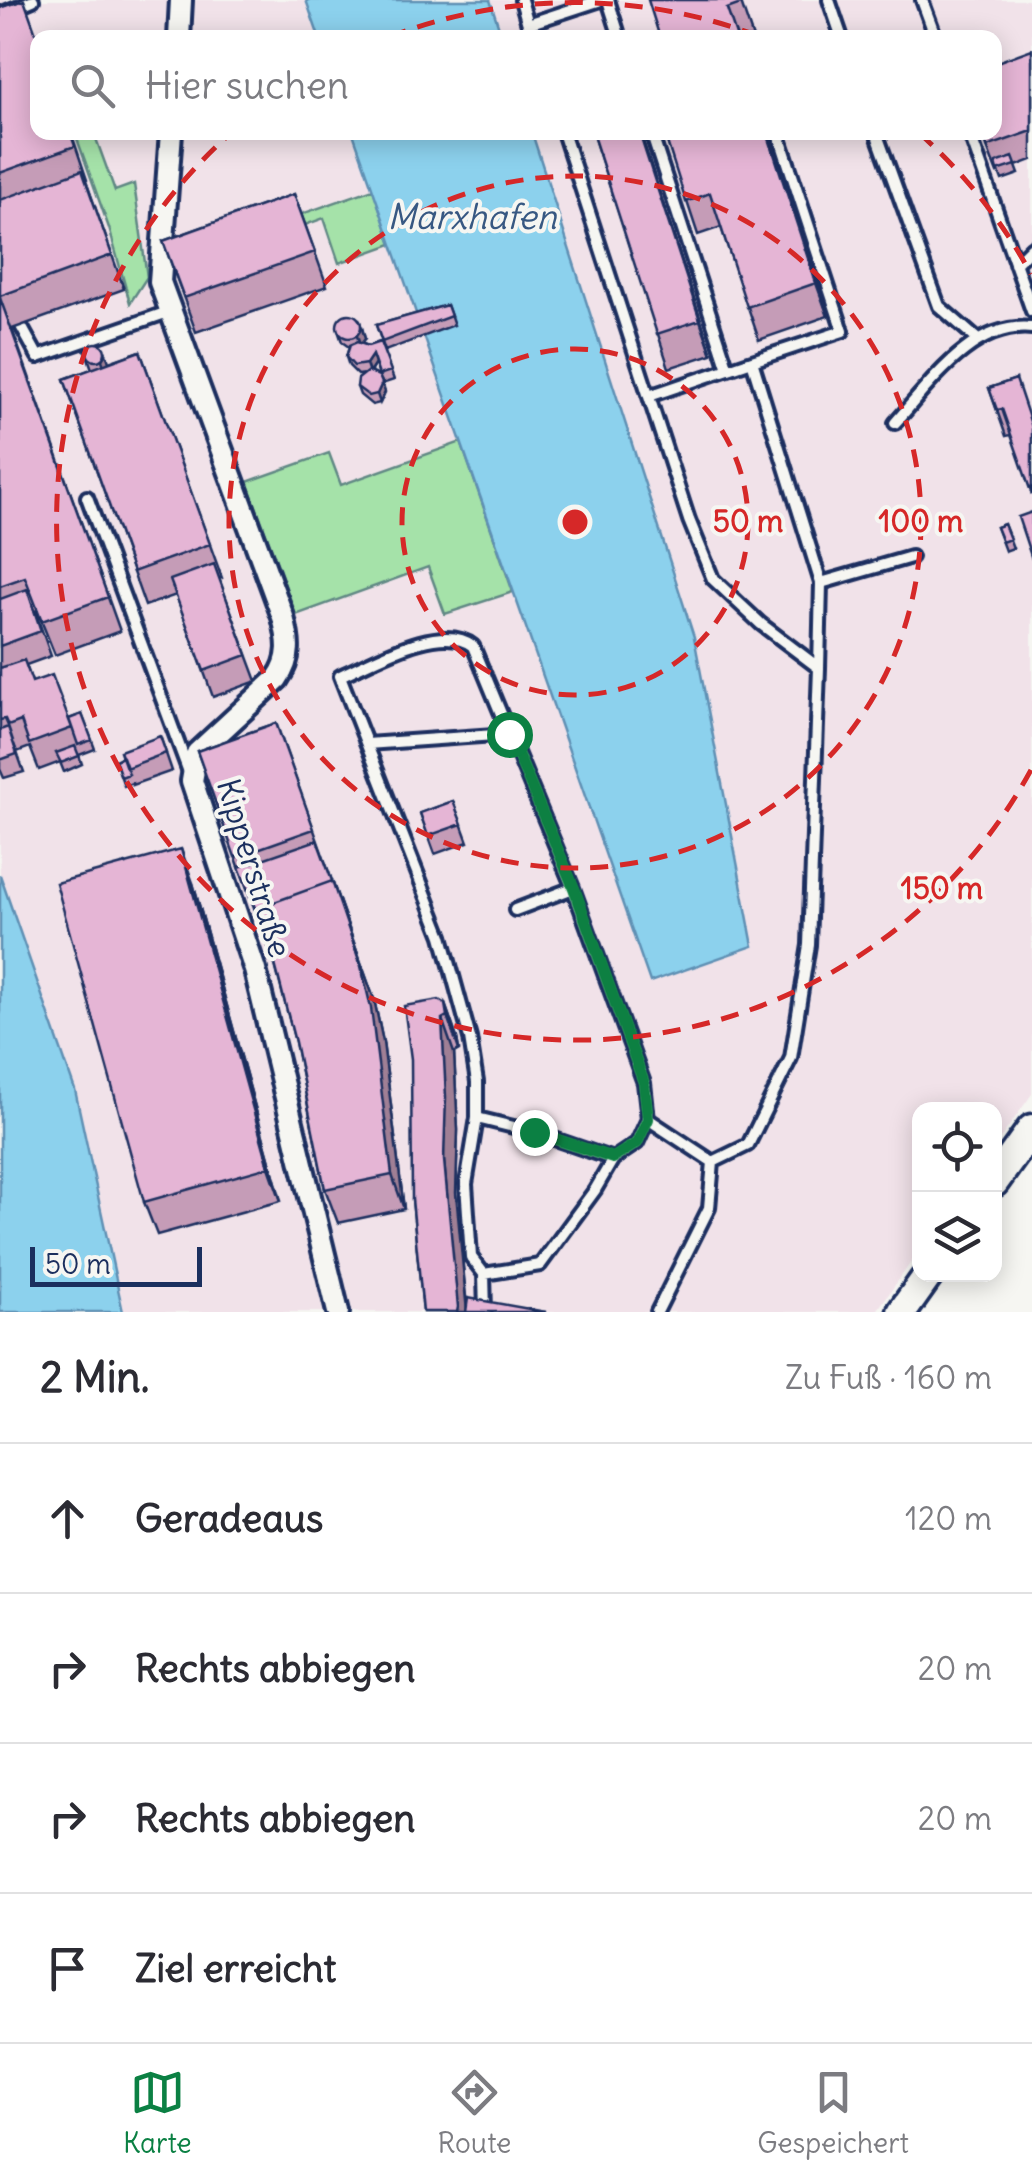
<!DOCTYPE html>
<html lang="de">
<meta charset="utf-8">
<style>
body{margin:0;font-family:Delius,sans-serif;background:#f2f2f3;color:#2b2b33}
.controls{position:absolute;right:30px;bottom:30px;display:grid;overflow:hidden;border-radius:20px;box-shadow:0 5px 25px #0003}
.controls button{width:90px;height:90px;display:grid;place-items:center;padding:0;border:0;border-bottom:2px solid #e1e1e2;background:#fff;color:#2b2b33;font:50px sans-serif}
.scale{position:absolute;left:30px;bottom:25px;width:172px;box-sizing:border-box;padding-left:10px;border:5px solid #1b2f5e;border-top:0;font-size:28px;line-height:35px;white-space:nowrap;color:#1b2f5e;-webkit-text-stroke:8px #f6f6f2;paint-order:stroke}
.stop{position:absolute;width:30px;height:30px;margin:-22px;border:8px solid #0b8043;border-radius:50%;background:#fff}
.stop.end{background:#0b8043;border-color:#fff;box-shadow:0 2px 10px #0008}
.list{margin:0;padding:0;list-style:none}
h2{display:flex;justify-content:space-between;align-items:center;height:130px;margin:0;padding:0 40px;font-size:42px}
h2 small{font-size:32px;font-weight:400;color:#7c7c81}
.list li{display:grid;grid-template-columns:65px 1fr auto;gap:30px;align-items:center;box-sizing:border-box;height:150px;padding:0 40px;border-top:2px solid #e1e1e2}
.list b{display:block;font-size:38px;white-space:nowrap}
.list em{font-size:32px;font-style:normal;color:#7c7c81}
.icon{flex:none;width:55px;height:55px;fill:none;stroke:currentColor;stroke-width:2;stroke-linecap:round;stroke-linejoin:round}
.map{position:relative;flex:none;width:1032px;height:1312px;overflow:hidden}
.search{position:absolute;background:#fff;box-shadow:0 5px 25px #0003;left:30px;right:30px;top:30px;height:110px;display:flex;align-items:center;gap:25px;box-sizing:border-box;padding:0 35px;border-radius:20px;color:#7c7c81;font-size:38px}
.sheet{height:730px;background:#fff}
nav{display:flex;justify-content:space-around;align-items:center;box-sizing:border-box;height:140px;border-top:2px solid #e1e1e2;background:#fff;font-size:28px;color:#7c7c81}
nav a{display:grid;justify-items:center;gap:5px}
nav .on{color:#0b8043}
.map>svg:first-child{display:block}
.built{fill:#f1e2e9;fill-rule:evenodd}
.green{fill:#a5e2a9;stroke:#608884;stroke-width:2.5}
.water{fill:#8cd1ed;stroke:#5f90b4;stroke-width:2.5}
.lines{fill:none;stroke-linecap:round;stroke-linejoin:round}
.service-casing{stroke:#1b2f5e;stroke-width:18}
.minor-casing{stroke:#1b2f5e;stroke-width:28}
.tertiary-casing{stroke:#1b2f5e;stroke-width:35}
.service{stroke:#f6f6f2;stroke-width:10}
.minor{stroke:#f6f6f2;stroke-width:20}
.tertiary{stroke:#f6f6f2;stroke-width:28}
.wall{fill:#c59cb7;stroke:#1b2f5e;stroke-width:2.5}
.shaded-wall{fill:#a07f95;stroke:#1b2f5e;stroke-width:2.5}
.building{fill:#e5b5d5;stroke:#1b2f5e;stroke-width:2.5}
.route{stroke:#0b8043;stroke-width:12}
.ring{fill:none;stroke:#d62828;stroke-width:5;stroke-dasharray:18 12}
.labels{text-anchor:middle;stroke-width:8;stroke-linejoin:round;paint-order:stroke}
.street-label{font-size:32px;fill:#1b2f5e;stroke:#f6f6f2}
.water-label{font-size:35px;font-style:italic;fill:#375882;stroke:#f6f6f2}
.centre{fill:#d62828;stroke:#f6f6f2;stroke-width:5}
.ring-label{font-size:30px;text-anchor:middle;font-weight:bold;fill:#d62828;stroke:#f6f6f2;stroke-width:8;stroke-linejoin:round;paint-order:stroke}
</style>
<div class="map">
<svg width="1032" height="1312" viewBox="0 0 1032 1312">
<rect width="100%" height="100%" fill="#f6f6f2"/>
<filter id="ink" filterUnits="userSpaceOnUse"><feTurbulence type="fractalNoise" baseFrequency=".01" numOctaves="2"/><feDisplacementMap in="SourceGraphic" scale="20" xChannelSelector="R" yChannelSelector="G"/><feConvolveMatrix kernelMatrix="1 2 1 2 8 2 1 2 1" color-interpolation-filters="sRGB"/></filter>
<g filter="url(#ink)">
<!-- built -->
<path class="built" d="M0 0H1032V1094L995 1146 994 1110H920L919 1251 876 1312H0ZM38 38H994V132H38Z"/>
<!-- green -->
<path class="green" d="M75 133H94L115 191 134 184 147 277 130 303 109 228Z
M373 189 392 244 339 263 324 218 172 273 176 247 233 238Z
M461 442 513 592 445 614 428 567 296 615 247 482 329 453 341 485Z"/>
<!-- water -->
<path class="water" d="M306 0H490L502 37H319Z
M353 133H532L694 637 753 946 650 982Z
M0 875 75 1090 123 1312H0Z"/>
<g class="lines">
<defs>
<path id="service" d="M521 0 532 38
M608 0 620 38
M829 0 842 38
M922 0 936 38
M0 14 33 0
M528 24 601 0
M563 132 689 520 713 579 761 624 819 668 809 945 791 1058 748 1145 713 1162 709 1208 657 1312
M651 132 728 369
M778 132 843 331 752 361 821 583 819 668
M876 132 939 306 978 340
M969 132 1032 311
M1015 264 1032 247
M21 326 38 357 171 311
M649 396 752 361
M895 423C931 383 972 322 1032 328
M87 497 189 772
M821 583 911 557
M367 744 509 734
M515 910 573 888
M477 1118 534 1132 613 1159
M648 1119 713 1162
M484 1274 540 1265 595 1190 613 1159 637 1143 648 1119 644 1083 573 888 473 646C441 621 374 661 340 676L442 936 470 1038 477 1082V1118L466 1184 471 1257 484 1274 485 1312"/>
<path id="minor" d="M179 38 181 0
M171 132 160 282 283 617C289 640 292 658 277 679L197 753 192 781 255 970 338 1312"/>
<path id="tertiary" d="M994 1182 1032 1129
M902 1312 929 1274"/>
</defs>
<!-- service casing -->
<use href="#service" class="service-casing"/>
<!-- minor casing -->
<use href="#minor" class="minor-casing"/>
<!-- tertiary casing -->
<use href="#tertiary" class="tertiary-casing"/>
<!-- service -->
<use href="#service" class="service"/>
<!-- minor -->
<use href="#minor" class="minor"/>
<!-- tertiary -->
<use href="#tertiary" class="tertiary"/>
</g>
<!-- wall -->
<path class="wall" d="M740 0 753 38H660Z
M0 8 71 132 87 180 86 181 124 289 12 329 120 631 55 655 37 610 35 611 51 656 26 665 32 682 69 719 82 714 95 749 79 755 82 764 64 772 60 762 39 770 30 747 17 752 14 744 24 772 4 778 0 769Z
M1032 49V160L1016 166 1019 174 1002 180 999 172 997 173 987 147Z
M592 132H640L712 354 669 368Z
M664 132H769L828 316 759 340 721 227 698 235Z
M294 194 327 286 196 332 163 241Z
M447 305 454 325 385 351 376 325Z
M362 327 365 339 361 343 368 346 380 342 394 380 382 384 375 364 370 372 385 392 380 403 372 405 360 395 357 387 365 374 358 375 349 366 346 357 349 347 342 342 339 333Z
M140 351 222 578 219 579 257 681 213 697 176 595 145 606 64 379 92 369 86 352 109 362Z
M1016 379 1011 435 1006 436 989 388Z
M1004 524 1013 548 1005 551 996 527Z
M276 723 374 999 383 1042 404 1209 338 1223 325 1189 295 1042 275 965 197 751Z
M160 736 172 771 132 785V783L124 786 115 760Z
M453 801 468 842 435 854 420 813Z
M193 883 281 1201 157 1235 144 1202Z
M445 1004 457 1038 459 1050 454 1053 458 1130 456 1193 467 1307 546 1312H423L412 1199Z"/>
<!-- shaded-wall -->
<path class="shaded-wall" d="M639 132H640L712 354 700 320Z
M767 132H769L828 316 816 283Z
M359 318 365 339 360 345 357 336Z
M106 353 109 362 105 369 102 360Z
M372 355 375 364 369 373 366 364Z
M382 383 385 392 380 403 377 394Z
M181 849 193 883 281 1201 269 1167Z
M332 881 374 999 383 1042 404 1209 392 1175Z
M445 1004 457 1038 459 1050 447 1016Z
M442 1019 454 1053 458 1130 456 1193 467 1312H457L444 1160Z"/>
<!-- building -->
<path class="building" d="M24 0 38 39V132H70L75 146 0 173V8Z
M648 0H740L741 4 727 9 737 38H660Z
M1032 49V131L987 147 982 132H994V63Z
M592 132H639L700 320 657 334Z
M664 132H767L816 283 747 307 710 193 686 202Z
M1013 157 1016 165 998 171 996 163Z
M82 170 112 255 0 296V200Z
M294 194 315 252 184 298 163 241Z
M0 298 108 597 42 621 25 577 0 586Z
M447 305 451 316 382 342 376 325Z
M337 326a12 12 0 1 1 24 0a12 12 0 1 1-24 0Z
M357 342 368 346 380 342 391 371 379 375 372 355 366 364 354 366 346 357 350 345Z
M87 352a9 9 0 1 1 18 0a9 9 0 1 1-18 0Z
M140 351 210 544 133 572 64 379Z
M368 371 379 376 382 383 377 394 369 396 357 387 358 379Z
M1016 379 1032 427V495L1002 409 997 410 989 388Z
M1032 512V559L1018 517Z
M1004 524 1010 539 1002 542 996 527Z
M214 564 247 655 204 671 170 580Z
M27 589 41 631 0 646V599Z
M24 660 32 682 52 675 72 728 29 744 21 721 8 726 5 719 0 720V668Z
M82 714 92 740 78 745 69 719Z
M276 723 314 829 235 857 197 751Z
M8 727 17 754 0 760V730Z
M160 736 166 753 126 768 120 751Z
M75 746 79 756 61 763 56 753Z
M123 757 129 774 121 777 115 760Z
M453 801 462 824 428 836 420 813Z
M317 840 335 889 332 881 255 909 257 913 239 867Z
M181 849 269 1167 144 1202 56 883Z
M332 881 361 966 371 1008 392 1175 325 1189 295 1042 275 964 255 909Z
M439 1000 445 1004 447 1016 442 1019 446 1097 444 1160 458 1307 457 1312H423L412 1199 411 1059 404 1006Z
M468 1298 546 1312H466Z"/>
</g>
<g class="lines" filter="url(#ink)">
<!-- route -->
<path class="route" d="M509 734 574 888 644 1083 648 1119 637 1143 613 1158 534 1132"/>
</g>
<!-- distance rings -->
<g class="ring">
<circle cx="575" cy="522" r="173"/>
<circle cx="575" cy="522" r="346"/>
<path d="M1031 770A519 519 0 1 1 231 133M389 37A519 519 0 0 1 761 37M919 133A519 519 0 0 1 1031 274"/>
</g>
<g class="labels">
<!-- street labels -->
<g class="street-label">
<text transform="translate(254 868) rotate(73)" y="11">Kipperstraße</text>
</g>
<!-- water labels -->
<g class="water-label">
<text x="472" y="229">Marxhafen</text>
</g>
</g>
<circle cx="575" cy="522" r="15" class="centre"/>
<g class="ring-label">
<text x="748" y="532">50 m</text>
<text x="921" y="532">100 m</text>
<text x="942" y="899">150 m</text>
</g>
</svg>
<div class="controls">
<button><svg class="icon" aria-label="locate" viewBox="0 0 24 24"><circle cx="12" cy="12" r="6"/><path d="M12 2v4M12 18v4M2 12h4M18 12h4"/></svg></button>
<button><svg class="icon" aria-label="layers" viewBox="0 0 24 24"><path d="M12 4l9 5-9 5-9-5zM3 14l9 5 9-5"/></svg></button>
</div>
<div class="scale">50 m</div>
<div class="stop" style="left:509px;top:734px"></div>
<div class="stop end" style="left:534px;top:1132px"></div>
<div class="search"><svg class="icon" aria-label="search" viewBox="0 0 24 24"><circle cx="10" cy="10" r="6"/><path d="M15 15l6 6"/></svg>Hier suchen</div>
</div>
<section class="sheet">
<h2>2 Min.<small>Zu Fuß · 160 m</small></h2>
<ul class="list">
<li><svg class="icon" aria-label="ahead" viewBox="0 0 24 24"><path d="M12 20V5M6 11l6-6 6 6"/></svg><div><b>Geradeaus</b></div><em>120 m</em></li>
<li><svg class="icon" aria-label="right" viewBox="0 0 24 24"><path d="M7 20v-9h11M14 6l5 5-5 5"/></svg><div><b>Rechts abbiegen</b></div><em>20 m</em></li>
<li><svg class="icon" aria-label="right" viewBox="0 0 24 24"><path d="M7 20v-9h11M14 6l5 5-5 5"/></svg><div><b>Rechts abbiegen</b></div><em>20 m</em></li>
<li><svg class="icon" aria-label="arrive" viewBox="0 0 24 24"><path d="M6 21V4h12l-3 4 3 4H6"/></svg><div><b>Ziel erreicht</b></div></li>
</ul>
</section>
<nav>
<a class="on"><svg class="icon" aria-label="map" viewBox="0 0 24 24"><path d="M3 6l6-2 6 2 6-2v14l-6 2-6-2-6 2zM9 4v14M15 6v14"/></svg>Karte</a>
<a><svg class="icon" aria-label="directions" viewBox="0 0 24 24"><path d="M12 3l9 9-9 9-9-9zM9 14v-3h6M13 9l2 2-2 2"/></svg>Route</a>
<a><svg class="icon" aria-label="saved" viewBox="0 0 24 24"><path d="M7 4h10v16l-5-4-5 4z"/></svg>Gespeichert</a>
</nav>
